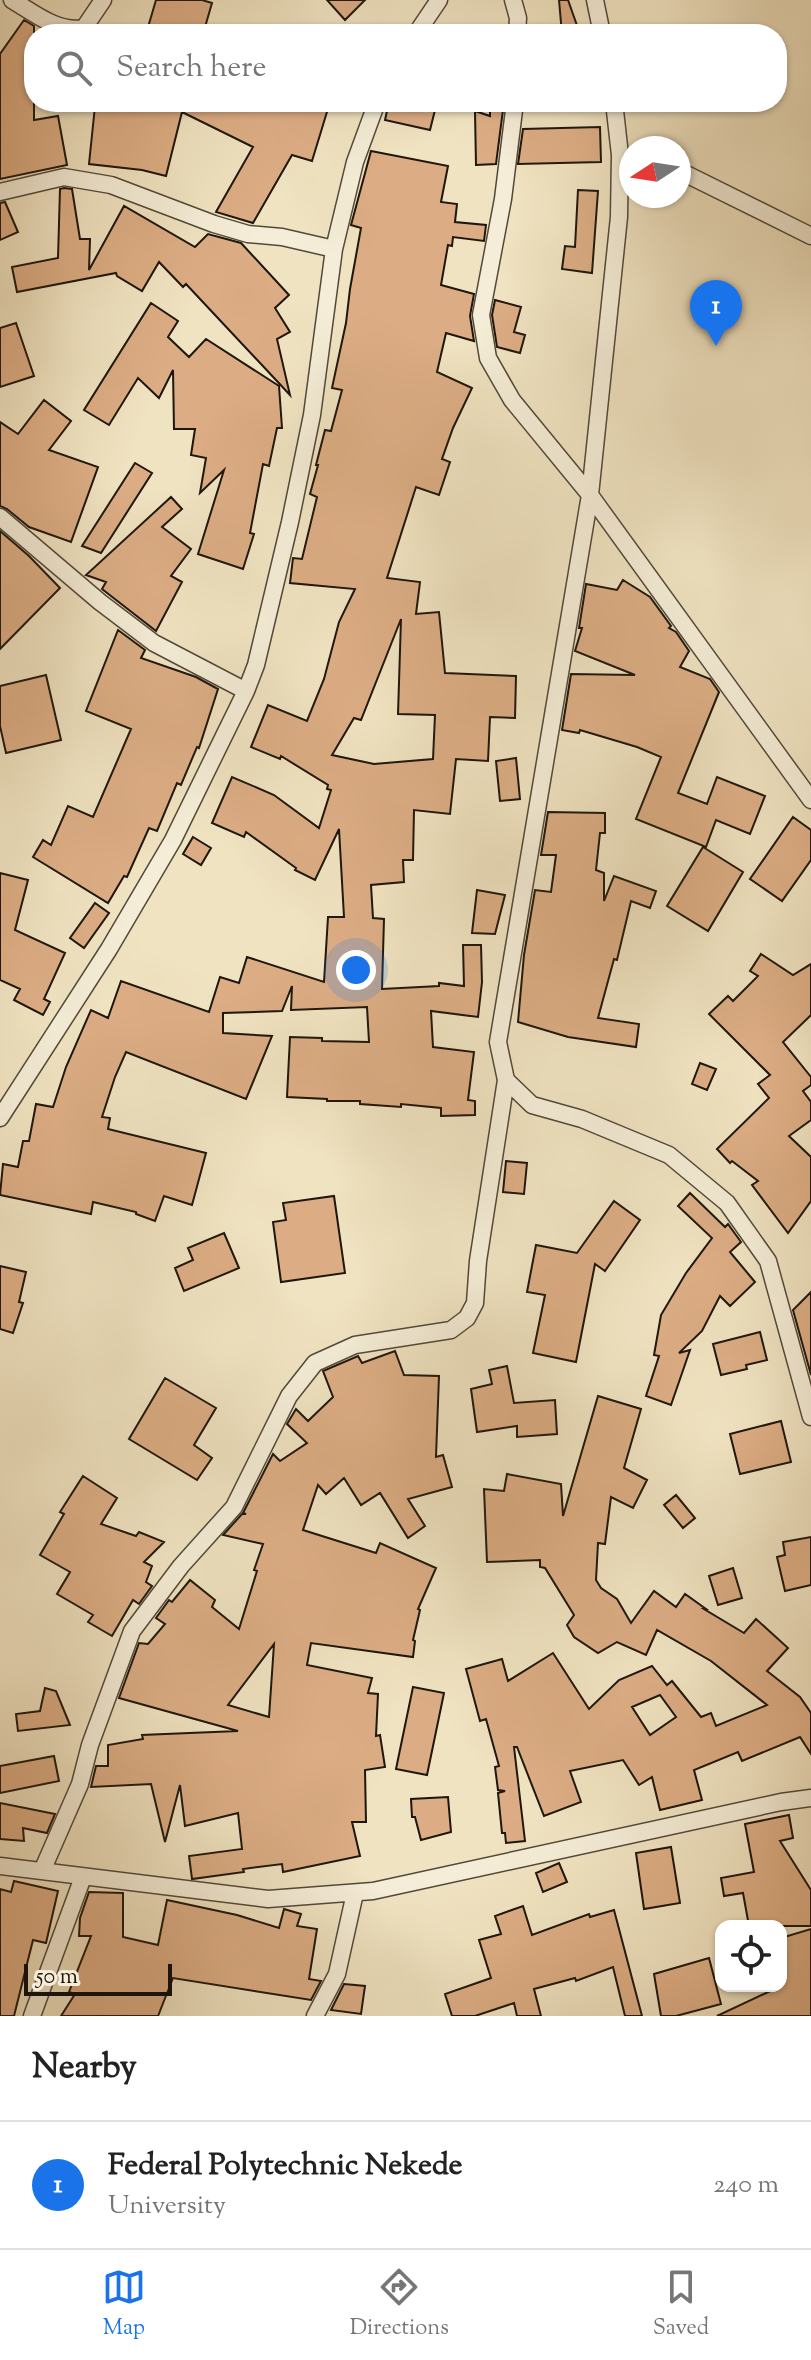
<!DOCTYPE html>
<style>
body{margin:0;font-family:"Sorts Mill Goudy",serif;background:#f6f6f6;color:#222}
.controls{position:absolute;right:24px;bottom:24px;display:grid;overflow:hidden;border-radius:16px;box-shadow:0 2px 6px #0004}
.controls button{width:72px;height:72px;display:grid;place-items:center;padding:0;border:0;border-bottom:2px solid #e0e0e0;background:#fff;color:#222;font:40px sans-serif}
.compass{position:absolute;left:619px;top:136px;width:72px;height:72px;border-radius:50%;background:#fff;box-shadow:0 2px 6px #0004;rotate:258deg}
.scale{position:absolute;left:24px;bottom:20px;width:148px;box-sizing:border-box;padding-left:8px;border:4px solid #1e160d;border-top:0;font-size:22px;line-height:28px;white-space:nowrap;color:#1e160d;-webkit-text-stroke:6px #f5edd7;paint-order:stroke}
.you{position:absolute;left:356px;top:970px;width:28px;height:28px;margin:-20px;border:6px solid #fff;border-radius:50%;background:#1a73e8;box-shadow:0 0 0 12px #1a73e833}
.badge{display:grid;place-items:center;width:52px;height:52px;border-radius:50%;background:#1a73e8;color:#fff;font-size:26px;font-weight:700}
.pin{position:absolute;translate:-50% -66px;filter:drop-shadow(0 2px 4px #0008)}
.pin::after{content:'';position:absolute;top:42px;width:28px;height:24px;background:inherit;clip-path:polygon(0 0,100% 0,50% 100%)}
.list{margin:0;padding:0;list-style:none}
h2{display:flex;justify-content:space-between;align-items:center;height:104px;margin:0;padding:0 32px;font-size:34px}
h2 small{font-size:26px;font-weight:400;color:#767676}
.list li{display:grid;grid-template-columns:52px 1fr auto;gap:24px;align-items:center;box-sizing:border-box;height:128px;padding:0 32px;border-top:2px solid #e0e0e0}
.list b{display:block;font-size:30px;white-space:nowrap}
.list p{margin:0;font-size:26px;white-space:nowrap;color:#767676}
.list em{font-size:26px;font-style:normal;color:#767676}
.icon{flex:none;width:44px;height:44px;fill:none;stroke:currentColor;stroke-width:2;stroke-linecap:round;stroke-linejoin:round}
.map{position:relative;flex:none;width:811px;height:2016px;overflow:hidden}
.search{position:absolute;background:#fff;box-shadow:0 2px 6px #0004;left:24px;right:24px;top:24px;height:88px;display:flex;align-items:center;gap:20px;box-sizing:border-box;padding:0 28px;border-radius:32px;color:#767676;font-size:30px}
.sheet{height:232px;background:#fff}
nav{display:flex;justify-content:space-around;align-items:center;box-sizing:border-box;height:112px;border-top:2px solid #e0e0e0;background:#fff;font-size:22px;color:#767676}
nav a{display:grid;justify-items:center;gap:4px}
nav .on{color:#1a73e8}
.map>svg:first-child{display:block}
.building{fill:#dcad84;stroke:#1e160d;stroke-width:2;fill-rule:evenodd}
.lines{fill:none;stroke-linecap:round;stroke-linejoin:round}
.minor-casing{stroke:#52493a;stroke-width:19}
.minor{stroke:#f5edd7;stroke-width:16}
</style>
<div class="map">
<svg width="811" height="2016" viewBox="0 0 811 2016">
<rect width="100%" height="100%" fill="#f0e3c1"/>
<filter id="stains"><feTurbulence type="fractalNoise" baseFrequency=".0025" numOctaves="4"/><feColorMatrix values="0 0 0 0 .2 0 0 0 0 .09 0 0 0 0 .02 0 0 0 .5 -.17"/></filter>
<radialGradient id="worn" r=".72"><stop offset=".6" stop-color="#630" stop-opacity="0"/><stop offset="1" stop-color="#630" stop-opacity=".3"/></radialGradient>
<!-- building -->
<path class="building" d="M156 0H202L212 3 203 34H146Z
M327 0H365L345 20Z
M559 0H568L580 34H562Z
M24 20 34 26V120L58 116 67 165 0 179V54Z
M148 102H330L312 161 292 155 253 223 216 212 253 147 182 112 166 176 142 170 89 164 95 106 146 111Z
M389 102H437L430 130 385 120Z
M490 102H504L496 164 476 165 475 111 490 116Z
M600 127 601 162 518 164 523 129Z
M371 151 448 166 441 202 457 204 455 222 486 225 484 241 453 237 452 246 448 245 441 285 474 294 470 316 474 341 446 333 437 372 472 388 453 428 442 459 450 462 439 495 416 487 387 578 420 582 416 614 439 612 445 673 516 676 515 718 490 717 488 761 456 759 450 814 414 810 413 860H403L404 882 371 885 373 918 384 919 382 989 439 986V983L464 986 463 945H481L482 982 478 1017 431 1011 433 1047 474 1052 468 1100 475 1101V1115L441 1116V1108L401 1104V1107L360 1104V1101H327V1099L287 1097 290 1037 322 1038V1041L369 1042 367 1007 291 1010 292 986 282 1011 223 1013V1033L272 1036 246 1099 126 1052 115 1077 102 1117 110 1118 108 1129 206 1153 192 1205 164 1196 155 1221 136 1214V1212L93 1202 91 1214 0 1195 3 1164 18 1167 23 1141H29L36 1104 53 1107 66 1067 91 1010 108 1018 121 981 209 1012 220 977 239 983 247 957 324 982 328 917H344L339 829 315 880 295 870 296 868 246 832 244 837 212 823 232 777 274 795 319 828 331 790 327 789 328 785 281 756 280 759 251 747 268 705 307 721 324 679 339 622 355 589 290 583 293 558 302 559 317 497 310 494 318 465H316L325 430 331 431 342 390 332 388 346 323 350 289 361 228 351 225ZM401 619 398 714 435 715 433 759 374 764 332 755 354 718 361 720Z
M64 188 72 189 80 239H90L89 270 124 206 195 247 208 234 241 243 289 295 275 308 290 332 277 339 290 395 186 284 183 287 159 262 142 291 117 276 116 273 17 292 12 267 58 258 60 189Z
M578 190 598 191 592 273 562 269 565 246 575 247Z
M5 202 18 232 0 240V203Z
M495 300 521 307 514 332 525 335 520 353 497 347 492 315Z
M151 303 178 321 168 337 189 357 206 339 279 386 282 428H277L269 466 263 464 250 533 254 534 243 569 198 554 224 470 200 493 206 458 191 455 195 429H174L173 370 159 398 138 378 109 425 84 410Z
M16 323 34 376 0 387V328Z
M44 400 71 421 49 450 98 467 71 542 29 527 7 509 0 506V422L18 434Z
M135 463 152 473 101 553 82 546Z
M171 497 182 509 162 527 191 549 171 576 182 582 156 631 102 589 106 582 86 575Z
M0 531 29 556 60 588 0 649Z
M623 580 650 597 671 626 669 628 676 632 689 651 680 667 710 679 719 692 678 793 707 804 717 777 765 796 750 834 716 820 706 847 636 819 661 757 637 747 580 730 579 733 562 730 571 674 635 675 575 651 582 628H579L586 584 617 590Z
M118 630 145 650 141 658 196 677 218 689 199 748 197 747 181 785 177 783 157 831 149 828 127 877 124 876 108 903 33 857 43 840 51 845 68 806 93 817 131 729 86 711Z
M46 675 61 740 6 753 0 726V686Z
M516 758 520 799 500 801 496 761Z
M548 812 605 813V833H600L596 870 604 873V901L614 876 656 891 650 908 631 901 617 960 614 959 598 1018 639 1024 636 1047 568 1037 518 1022 524 955 535 890 551 892 556 855H541Z
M793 817 811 830V860L782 901 750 879Z
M193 837 211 848 201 865 183 854Z
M703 847 743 872 708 931 667 906Z
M0 873 28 880 15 930 65 953 44 999 50 1002 43 1015 14 1000 20 989 0 980Z
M477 890 505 895 495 934 472 933Z
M95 903 109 913 84 948 70 938Z
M761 954 793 975 811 964V1015L783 1042 811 1077V1085L803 1091 811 1102V1120L789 1136 811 1157V1201L788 1233 752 1185 758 1181 732 1161 730 1163 717 1149 769 1098 758 1084 770 1075 709 1014 728 996 733 1001 758 976 750 971Z
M700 1063 716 1069 707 1090 692 1084Z
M506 1161 527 1163 524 1194 503 1192Z
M690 1193 725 1227 728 1224 741 1242 730 1252 755 1282 730 1306 720 1296 702 1331 679 1353 690 1350 671 1405 646 1396 659 1356 654 1355 661 1315 686 1273 712 1238 678 1206Z
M334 1196 345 1273 281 1282 273 1222 286 1220 283 1203Z
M614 1201 640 1220 605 1271 595 1264 576 1362 533 1353 545 1295 527 1292 536 1245 577 1253Z
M224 1233 239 1268 184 1291 175 1268 193 1260 188 1248Z
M0 1266 26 1272 19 1302 23 1303 13 1333 0 1329Z
M811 1292V1375L793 1310Z
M760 1332 767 1360 746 1365 747 1369 721 1375 713 1344Z
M395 1351 404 1375 439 1376 436 1457 443 1455 452 1487 408 1499 425 1526 408 1538 380 1493 361 1505 344 1478 326 1494 318 1485 303 1530 376 1553 380 1543 436 1568 418 1609 420 1610 413 1640 415 1641 413 1657 311 1643 307 1665 372 1678 368 1693 378 1694 376 1736 380 1735 385 1767 365 1770 366 1822H352L360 1856 283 1872 282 1864 243 1869 244 1872 192 1879 189 1856 242 1849 238 1813 185 1826 180 1785 165 1842 151 1784 91 1787 96 1766H108V1745L143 1739 142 1735 238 1731 119 1698 139 1643 148 1644 165 1624 156 1618 169 1600 172 1602 190 1580 215 1600 212 1607 239 1629 257 1571 254 1570 263 1544 223 1535 242 1514H246L243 1513 273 1454 280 1461 307 1443 287 1424 296 1409 308 1421 333 1397 323 1371 358 1356 362 1363ZM274 1644 269 1717 228 1705Z
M507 1366 514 1403 555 1400 557 1434 517 1437V1426L477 1432 471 1389 492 1384 489 1370Z
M165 1378 216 1408 194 1445 212 1458 197 1480 129 1439Z
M598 1396 641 1409 624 1468 647 1480 633 1508 611 1497 605 1544 598 1543 596 1580 601 1588 617 1599 631 1623 654 1591 676 1607 685 1594 706 1609H704L744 1633 756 1619 788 1648 767 1671 800 1697 811 1713V1754L800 1737 742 1761 738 1752 694 1770 702 1800 660 1810 652 1777 639 1785 623 1760 570 1771 581 1802 544 1816 517 1747H514L525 1841 506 1843 505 1833H502L498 1793 505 1791 498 1790 495 1767 499 1766 486 1719 480 1721 466 1669 502 1659 508 1681 553 1653 589 1709 619 1680 652 1666 667 1685 672 1681 701 1717 711 1713 716 1726 767 1705 711 1661 657 1630 646 1655 617 1642 598 1653 574 1637 567 1625 574 1615 545 1568 540 1567V1560L487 1562 484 1489 504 1491 507 1474 561 1484 563 1516ZM660 1695 676 1717 650 1735 632 1707Z
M781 1421 791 1462 740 1474 730 1434Z
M83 1476 117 1498 101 1524 136 1536 139 1532 164 1542 144 1562 152 1566 146 1582 152 1586 139 1604 133 1600 112 1636 88 1622 93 1615 57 1594 70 1572 40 1555 64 1514 60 1512Z
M676 1495 695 1518 683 1528 664 1505Z
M811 1537V1585L785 1591 777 1557 785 1555 783 1542Z
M733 1568 742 1598 718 1605 709 1576Z
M413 1687 444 1693 427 1775 396 1769Z
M45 1688 56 1691 70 1725 18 1731 16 1714 40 1711Z
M54 1756 59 1781 0 1793V1766Z
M448 1797 451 1832 421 1840 415 1817H412L411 1799Z
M0 1803 55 1814 47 1833 23 1828 24 1841 0 1839Z
M789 1815 793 1838 780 1841 811 1890V1926H749L743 1893 724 1896 721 1878 754 1872 745 1824Z
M671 1847 680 1903 644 1909 636 1853Z
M559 1863 567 1882 543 1892 536 1873Z
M14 1881 58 1891 46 1943 33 1940 14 2016H0V1889L11 1892Z
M89 1892 123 1893V1937L158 1945 167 1900 237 1915 279 1928 284 1909 301 1914 297 1926 317 1929 309 1979 321 1981 311 2000 173 1978 158 2016H61L75 1994 69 1992 91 1936H79L80 1918Z
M523 1906 532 1935 589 1914 590 1917 614 1910 642 2016H625L613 1967 576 1981 575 1978 534 1989 541 2016H517L514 2003 475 2016H452L445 1994 491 1978 479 1940 501 1934 495 1916Z
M811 1929V2016H717L781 1986V1938Z
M709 1958 721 2004 676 2016H661L654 1974Z
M344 1984 365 1986 361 2014 331 2010Z"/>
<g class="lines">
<defs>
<path id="minor" d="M12 0C34 13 58 33 84 28L103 0
M513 0 518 18 517 34
M595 0 602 34
M416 34 439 0
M515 102 503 199 481 315 488 358 512 400 590 495 811 800
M614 102 620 155 619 217 590 495 498 1042 506 1080 532 1105 582 1119 669 1155 727 1203 768 1261 811 1417
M684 173 811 236
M0 192 64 177 111 185 214 224 248 234 282 237 334 249
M0 517 100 602 154 643 246 691
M0 1118 109 949 173 840 246 691 256 665 290 522 312 415 334 249 355 162 377 102
M0 1866 268 1899 373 1891 781 1802 811 1798
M42 1871 80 1784 90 1745 132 1631 181 1566 234 1507 289 1396 315 1363 355 1345 451 1330 467 1318 475 1303 478 1261 506 1080
M32 2016 83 1877
M315 2016 337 1974 355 1893"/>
</defs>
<!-- minor casing -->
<use href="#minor" class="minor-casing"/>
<!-- minor -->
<use href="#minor" class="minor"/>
</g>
<rect width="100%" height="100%" filter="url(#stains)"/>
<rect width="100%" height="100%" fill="url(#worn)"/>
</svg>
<div class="controls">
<button><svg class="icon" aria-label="locate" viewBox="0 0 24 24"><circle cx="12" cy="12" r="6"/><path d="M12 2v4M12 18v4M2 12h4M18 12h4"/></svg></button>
</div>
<svg class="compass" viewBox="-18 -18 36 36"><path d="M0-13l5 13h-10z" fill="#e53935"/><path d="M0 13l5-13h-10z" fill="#767676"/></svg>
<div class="scale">50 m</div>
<div class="you"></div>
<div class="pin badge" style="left:716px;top:346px">1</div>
<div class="search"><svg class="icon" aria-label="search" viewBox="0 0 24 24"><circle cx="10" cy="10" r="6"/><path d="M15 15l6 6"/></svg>Search here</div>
</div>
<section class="sheet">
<h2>Nearby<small></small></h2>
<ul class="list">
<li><span class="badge">1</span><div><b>Federal Polytechnic Nekede</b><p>University</p></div><em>240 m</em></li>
</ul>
</section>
<nav>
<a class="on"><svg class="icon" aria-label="map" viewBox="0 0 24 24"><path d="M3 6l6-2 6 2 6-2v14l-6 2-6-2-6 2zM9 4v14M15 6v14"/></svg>Map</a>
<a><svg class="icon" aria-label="directions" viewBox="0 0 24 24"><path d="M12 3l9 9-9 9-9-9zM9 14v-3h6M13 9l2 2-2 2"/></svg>Directions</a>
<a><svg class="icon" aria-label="saved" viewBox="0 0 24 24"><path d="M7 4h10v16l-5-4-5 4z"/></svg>Saved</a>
</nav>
